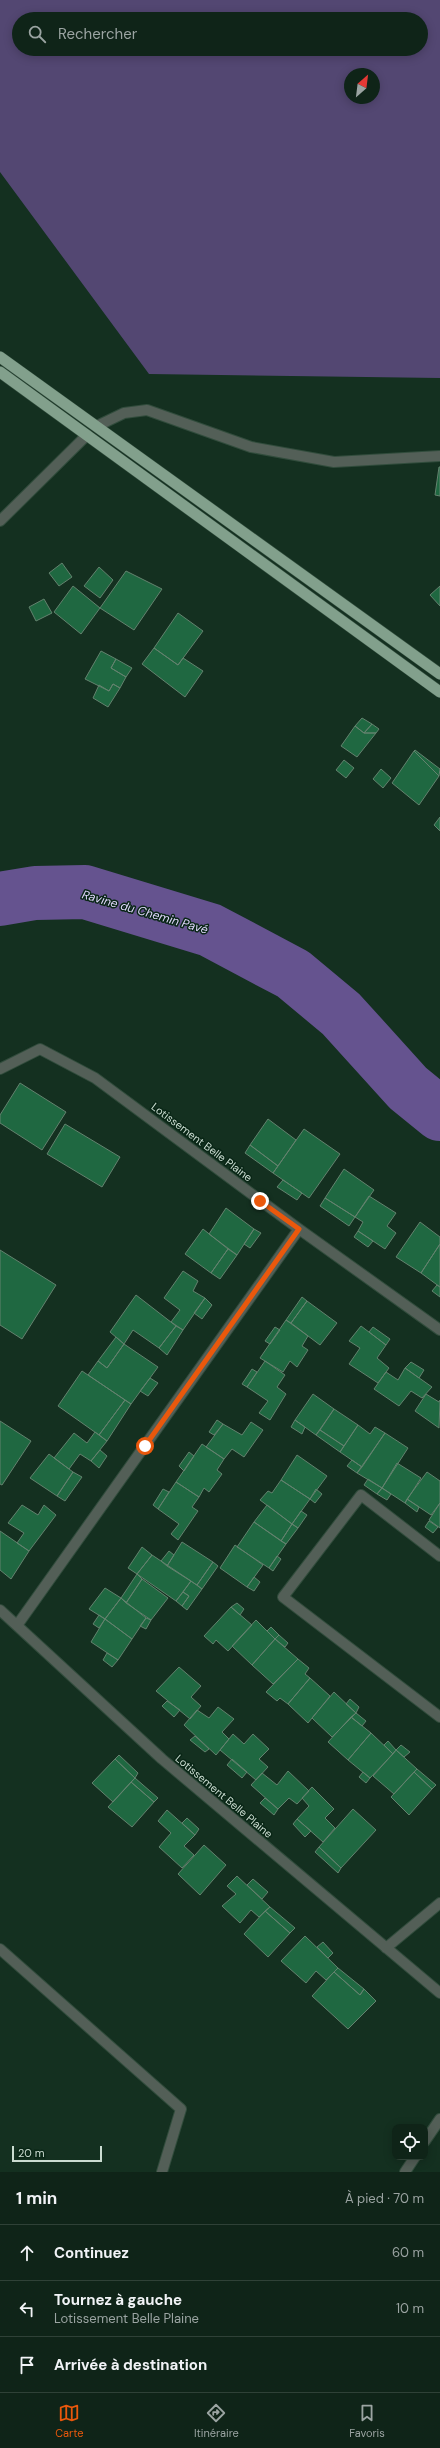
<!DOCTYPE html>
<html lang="fr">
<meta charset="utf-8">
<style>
body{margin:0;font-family:"DM Sans",sans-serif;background:#182c21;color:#f1f3f6}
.controls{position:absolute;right:12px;bottom:12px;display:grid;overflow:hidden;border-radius:8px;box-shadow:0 2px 10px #0003}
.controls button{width:36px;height:36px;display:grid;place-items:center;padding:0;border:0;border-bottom:1px solid #2f4137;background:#0f2418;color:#f1f3f6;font:20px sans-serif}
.compass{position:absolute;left:344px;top:68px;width:36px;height:36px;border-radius:50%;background:#0f2418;box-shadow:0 2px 10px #0003;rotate:28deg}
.scale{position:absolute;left:12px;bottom:10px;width:90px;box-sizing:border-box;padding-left:4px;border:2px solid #cbdcd1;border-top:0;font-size:11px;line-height:14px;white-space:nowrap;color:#cbdcd1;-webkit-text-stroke:3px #092616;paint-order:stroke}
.stop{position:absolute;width:12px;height:12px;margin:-9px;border:3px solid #ea580c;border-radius:50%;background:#fff}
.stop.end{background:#ea580c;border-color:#fff;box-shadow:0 1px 4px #0008}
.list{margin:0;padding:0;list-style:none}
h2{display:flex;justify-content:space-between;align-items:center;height:52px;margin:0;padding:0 16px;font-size:17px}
h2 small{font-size:13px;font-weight:400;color:#9ba4a2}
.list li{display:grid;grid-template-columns:26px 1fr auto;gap:12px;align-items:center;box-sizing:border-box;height:56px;padding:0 16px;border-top:1px solid #2f4137}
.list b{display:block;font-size:15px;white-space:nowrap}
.list p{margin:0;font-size:13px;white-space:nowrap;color:#9ba4a2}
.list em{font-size:13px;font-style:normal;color:#9ba4a2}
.icon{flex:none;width:22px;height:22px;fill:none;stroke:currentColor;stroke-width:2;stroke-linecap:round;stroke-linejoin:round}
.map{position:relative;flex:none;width:440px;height:2172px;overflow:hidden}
.search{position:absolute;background:#0f2418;box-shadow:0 2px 10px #0003;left:12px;right:12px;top:12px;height:44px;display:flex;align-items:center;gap:10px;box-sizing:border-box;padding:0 14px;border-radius:22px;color:#9ba4a2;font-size:15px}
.sheet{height:220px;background:#0f2418}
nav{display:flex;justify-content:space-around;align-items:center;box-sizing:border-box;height:56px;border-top:1px solid #2f4137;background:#0f2418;font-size:11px;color:#9ba4a2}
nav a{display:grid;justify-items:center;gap:2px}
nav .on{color:#ea580c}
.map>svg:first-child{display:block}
.green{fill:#534772;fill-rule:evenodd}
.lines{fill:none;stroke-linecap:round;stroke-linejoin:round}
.river{stroke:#65538f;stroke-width:54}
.building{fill:#1f6841;stroke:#63826e}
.service-casing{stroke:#314c3c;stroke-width:12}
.minor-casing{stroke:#314c3c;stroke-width:12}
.trunk-casing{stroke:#314c3c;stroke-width:12}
.service{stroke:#535f57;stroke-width:10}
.minor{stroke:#535f57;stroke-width:10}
.trunk{stroke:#82a08c;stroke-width:11}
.route{stroke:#ea580c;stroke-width:5}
.labels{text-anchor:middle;stroke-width:3;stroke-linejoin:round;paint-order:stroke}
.street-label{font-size:11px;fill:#cbdcd1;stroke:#092616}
.water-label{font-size:12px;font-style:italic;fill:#dfd6fb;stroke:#092616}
</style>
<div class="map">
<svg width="440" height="2172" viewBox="0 0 440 2172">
<rect width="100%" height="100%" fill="#143020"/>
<!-- green -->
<path class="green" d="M0 0H440V378L149 374 0 172ZM19 19H421V49H19ZM350 74H374V98H350Z"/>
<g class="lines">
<!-- river -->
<path class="river" d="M0 899 35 893 85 892 210 930 293 974 341 1014 408 1088 440 1114"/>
</g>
<!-- building -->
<path class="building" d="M439 467H440V496L435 495Z
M62 563 72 577 59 586 49 573Z
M99 567 113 580 100 598 84 586Z
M126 571 162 589 134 630 100 608Z
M73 586 100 608 81 634 54 612Z
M440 586V606L430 595Z
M44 599 52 613 36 621 29 607Z
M178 613 203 631 178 665 154 648Z
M154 648 178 665 183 658 203 671 185 697 142 664Z
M101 651 116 659 111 668 126 677 120 688 113 684 109 691 85 679Z
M116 659 132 668 126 677 111 668Z
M113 684 120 688 108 707 93 698 99 685 109 691Z
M362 718 372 724 364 733 355 726Z
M372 724 379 729 376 733H364Z
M355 726 364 733H376L357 757 341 746Z
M415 750 440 769 439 776 414 751Z
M414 751 439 776 419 805 392 783Z
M344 760 354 768 346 778 336 770Z
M381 769 391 778 383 788 373 779Z
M440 817V831L434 825Z
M20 1083 66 1112 42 1150 0 1123V1115Z
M268 1119 296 1140 278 1166 250 1145Z
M65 1124 120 1157 102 1187 47 1154Z
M304 1129 340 1154 309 1198 273 1173Z
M250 1145 278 1166 273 1173 245 1153Z
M344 1169 374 1190 355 1217 325 1198Z
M283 1180 302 1193 297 1200 277 1187Z
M369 1196 396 1213 387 1226 396 1233 385 1249 358 1231 363 1222 355 1217Z
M325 1198 355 1217 349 1226 320 1206Z
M226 1208 254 1229 237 1255 209 1234Z
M420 1222 440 1237V1244L421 1273 396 1257Z
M203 1229 228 1249 211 1273 185 1254Z
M254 1229 261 1233 250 1248 244 1244Z
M358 1231 373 1241 368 1247 354 1237Z
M440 1244V1287L421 1273Z
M228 1249 237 1255 220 1279 211 1273Z
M0 1250 56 1285 22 1339 0 1325Z
M183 1271 198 1281 193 1291 205 1298 183 1330 171 1322 180 1310 164 1298Z
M437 1285 440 1287V1297L432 1291Z
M136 1295 176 1326 159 1348 133 1330 124 1344 110 1332Z
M302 1297 307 1301 291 1323 286 1320Z
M205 1298 212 1305 202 1319 194 1313Z
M307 1301 337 1323 320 1345 291 1323Z
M286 1320 308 1336 302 1346 308 1350 297 1367 290 1361 283 1372 260 1358Z
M176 1326 183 1330 167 1355 159 1348Z
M361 1326 386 1345 377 1358 389 1368 378 1383 349 1364 360 1348 349 1341Z
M275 1327 280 1330 270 1344 265 1341Z
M373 1327 390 1339 386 1345 369 1332Z
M116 1337 124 1344 107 1368 98 1361Z
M124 1344 158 1367 131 1404 88 1375 98 1361 107 1368Z
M265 1361 285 1375 277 1387 286 1394 270 1420 259 1413 268 1401 247 1387Z
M411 1362 424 1370 419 1378 405 1368Z
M405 1368 432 1387 422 1398 411 1391 399 1406 374 1389 386 1372 398 1380Z
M252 1369 257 1372 247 1387 242 1384Z
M82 1371 125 1400 99 1435 58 1406Z
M150 1378 158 1383 148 1396 140 1391Z
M313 1394 334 1409 316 1435 295 1420Z
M426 1394 439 1402 440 1400 439 1428 415 1411Z
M125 1400 131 1404 107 1441 99 1435Z
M334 1409 358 1425 344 1446 320 1430Z
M217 1420 223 1424 214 1435 209 1432Z
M295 1420 305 1427 302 1434 291 1427Z
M0 1421 31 1441 2 1485 0 1484Z
M251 1422 263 1430 244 1457 232 1449 224 1459 206 1447 223 1424 242 1435Z
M358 1425 370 1434 375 1427 385 1433 362 1467 340 1452Z
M320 1430 344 1446 340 1452 316 1435Z
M95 1432 107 1441 91 1461 80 1454 69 1469 54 1458 74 1433 87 1443Z
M385 1433 408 1448 382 1488 357 1473Z
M202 1444 224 1459 217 1470 222 1474 209 1492 204 1488 199 1497 176 1482Z
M100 1450 107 1456 99 1468 91 1461Z
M189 1452 194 1456 184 1471 179 1466Z
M49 1454 73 1472 57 1496 30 1478Z
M297 1455 327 1476 310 1499 281 1480Z
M352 1460 362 1467 357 1473 347 1466Z
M397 1463 421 1478 405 1503 382 1488Z
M73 1472 82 1477 65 1501 57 1496Z
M427 1472 440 1481V1503L431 1515 407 1499Z
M368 1479 382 1488 377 1494 364 1485Z
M281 1480 310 1499 292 1524 260 1500 268 1491 272 1493Z
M176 1482 199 1497 192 1507 198 1511 178 1540 171 1534 179 1524 158 1509Z
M382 1488 391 1494 387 1500 377 1494Z
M163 1489 169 1492 158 1509 153 1505Z
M316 1489 322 1494 315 1503 310 1499Z
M407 1499 419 1507 417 1512 405 1503Z
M440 1503V1528L429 1520Z
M22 1505 38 1515 44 1505 56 1515 29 1551 17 1543 24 1533 8 1523Z
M267 1505 292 1524 281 1541 254 1522Z
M301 1511 307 1515 298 1528 292 1524Z
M429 1521 438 1527 433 1533 425 1527Z
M254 1522 286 1544 269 1568 237 1547Z
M292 1524 298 1528 286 1544 281 1541Z
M0 1531 29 1551 11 1579 0 1570Z
M182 1542 213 1562 197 1585 167 1566Z
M235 1545 263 1565 247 1587 220 1568Z
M142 1547 152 1555 137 1574 128 1568Z
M169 1551 174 1555 167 1566 161 1561Z
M152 1555 191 1581 176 1601 137 1574Z
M277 1556 281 1559 273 1571 269 1568Z
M213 1562 218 1566 202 1589 197 1585Z
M137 1574 142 1579 126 1603 121 1598Z
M254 1577 260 1582 254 1591 247 1587Z
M142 1579 168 1598 151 1620 126 1603Z
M191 1581 202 1589 187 1610 182 1606 189 1596 183 1592Z
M105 1588 121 1598 105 1619 89 1609Z
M183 1592 189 1596 182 1606 176 1601Z
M121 1598 146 1618 132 1639 105 1619Z
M237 1603 244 1609 240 1615 231 1607Z
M231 1607 252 1625 228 1651 216 1640 213 1644 204 1636Z
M99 1615 105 1619 99 1628 93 1624Z
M146 1618 151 1620 146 1629 140 1626Z
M105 1619 132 1639 118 1660 91 1642Z
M256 1620 275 1639 252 1665 232 1646Z
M271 1627 279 1635 275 1639 267 1631Z
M279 1635 288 1643 285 1647 275 1639Z
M275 1639 298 1659 273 1684 252 1665Z
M107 1653 118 1660 112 1667 103 1660Z
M298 1659 309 1668 305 1674 310 1678 288 1704 280 1698 277 1701 266 1692Z
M179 1667 201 1686 191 1697 201 1706 190 1719 156 1691Z
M310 1678 330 1696 308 1723 288 1704Z
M334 1692 356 1713 332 1737 312 1718Z
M350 1699 359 1707 356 1713 346 1704Z
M167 1701 180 1710 174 1717 162 1706Z
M218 1707 234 1719 222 1732 229 1739 216 1755 184 1725 197 1710 209 1718Z
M356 1713 366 1721 362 1726 351 1717Z
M351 1717 371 1733 348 1760 328 1742Z
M371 1733 393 1754 370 1778 348 1760Z
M233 1734 244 1744 253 1734 269 1749 259 1759 268 1767 256 1780 220 1750Z
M195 1736 209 1749 205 1752 190 1740Z
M388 1741 396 1750 393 1754 384 1745Z
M401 1745 410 1752 404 1757 396 1750Z
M396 1750 417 1769 394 1794 373 1776Z
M119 1755 138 1773 135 1778 115 1759Z
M115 1759 135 1778 113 1802 92 1783Z
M232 1759 247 1772 242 1778 227 1765Z
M417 1769 436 1785 432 1789 414 1772Z
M288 1771 309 1791 297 1804 289 1798 278 1809 251 1785 262 1773 277 1785Z
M363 1772 370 1778 366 1783 359 1777Z
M414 1772 432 1789 409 1815 391 1797Z
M135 1778 158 1798 154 1802 131 1782Z
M131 1782 154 1802 132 1827 108 1807Z
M312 1787 334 1809 325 1818 335 1828 323 1842 297 1819 309 1806 302 1798Z
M265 1798 278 1809 274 1815 260 1803Z
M353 1809 376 1830 341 1868 319 1847Z
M167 1810 195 1835 184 1846 194 1855 182 1868 159 1847 171 1833 158 1821Z
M187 1818 199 1829 195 1835 182 1823Z
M297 1819 311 1831 305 1837 293 1824Z
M204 1845 226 1865 200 1895 178 1874Z
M319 1847 341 1868 338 1873 315 1852Z
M237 1876 270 1907 259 1917 251 1910 240 1923 222 1906 236 1894 227 1886Z
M253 1879 268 1892 262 1899 247 1885Z
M270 1907 295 1928 290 1933 265 1911Z
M265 1911 290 1933 268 1957 244 1934Z
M305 1936 338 1968 326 1980 316 1971 306 1983 281 1961Z
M323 1942 333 1953 328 1958 317 1947Z
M338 1968 364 1989 360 1995 334 1972Z
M334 1972 360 1995 364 1989 376 2001 348 2029 312 1996Z"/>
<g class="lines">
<defs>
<path id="service" d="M440 1556 361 1495 283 1597 440 1717"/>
<path id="minor" d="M97 426 124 413 147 410 251 447 334 462 440 456
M0 521 87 435
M0 1069 40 1049 95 1078 299 1229 440 1330
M0 1610 162 1759 440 1993
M18 1624 299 1229
M386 1948 440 1903
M0 1949 181 2109 162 2172
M425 2141 440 2119
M405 2172 415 2157"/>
<path id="trunk" d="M0 357 440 674
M0 372 440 692"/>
</defs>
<!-- service casing -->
<use href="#service" class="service-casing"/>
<!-- minor casing -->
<use href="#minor" class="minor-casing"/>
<!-- trunk casing -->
<use href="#trunk" class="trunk-casing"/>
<!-- service -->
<use href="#service" class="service"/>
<!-- minor -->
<use href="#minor" class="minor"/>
<!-- trunk -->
<use href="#trunk" class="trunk"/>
</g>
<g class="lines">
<!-- route -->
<path class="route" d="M145 1446 299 1229 260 1201"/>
</g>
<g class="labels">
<!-- street labels -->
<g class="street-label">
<text transform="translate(202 1142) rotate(37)" y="4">Lotissement Belle Plaine</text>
<text transform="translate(224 1796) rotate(40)" y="4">Lotissement Belle Plaine</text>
</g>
<!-- water labels -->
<g class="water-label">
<text transform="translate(145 912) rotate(16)" y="4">Ravine du Chemin Pavé</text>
</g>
</g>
</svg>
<div class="controls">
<button><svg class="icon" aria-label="locate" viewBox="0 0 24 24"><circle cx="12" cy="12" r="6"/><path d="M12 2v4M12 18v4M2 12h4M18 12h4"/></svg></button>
</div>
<svg class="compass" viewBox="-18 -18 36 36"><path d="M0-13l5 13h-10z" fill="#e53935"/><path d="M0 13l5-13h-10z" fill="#9ba4a2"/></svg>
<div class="scale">20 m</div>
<div class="stop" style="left:145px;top:1446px"></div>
<div class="stop end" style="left:260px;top:1201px"></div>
<div class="search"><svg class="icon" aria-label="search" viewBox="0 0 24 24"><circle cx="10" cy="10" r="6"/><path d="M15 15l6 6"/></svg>Rechercher</div>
</div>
<section class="sheet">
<h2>1 min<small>À pied · 70 m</small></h2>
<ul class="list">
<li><svg class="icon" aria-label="ahead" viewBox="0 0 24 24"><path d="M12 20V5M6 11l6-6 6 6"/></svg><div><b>Continuez</b></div><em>60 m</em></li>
<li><svg class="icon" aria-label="left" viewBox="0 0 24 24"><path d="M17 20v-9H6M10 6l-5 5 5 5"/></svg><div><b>Tournez à gauche</b><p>Lotissement Belle Plaine</p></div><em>10 m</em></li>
<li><svg class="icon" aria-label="arrive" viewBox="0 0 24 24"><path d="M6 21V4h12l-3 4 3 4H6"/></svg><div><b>Arrivée à destination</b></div></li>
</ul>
</section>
<nav>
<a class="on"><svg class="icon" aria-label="map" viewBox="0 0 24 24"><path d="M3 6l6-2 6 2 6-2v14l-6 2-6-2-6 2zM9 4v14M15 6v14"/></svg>Carte</a>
<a><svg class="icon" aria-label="directions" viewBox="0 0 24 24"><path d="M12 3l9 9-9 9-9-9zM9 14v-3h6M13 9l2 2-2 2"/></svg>Itinéraire</a>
<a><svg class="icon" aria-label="saved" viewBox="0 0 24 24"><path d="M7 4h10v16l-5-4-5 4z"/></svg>Favoris</a>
</nav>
